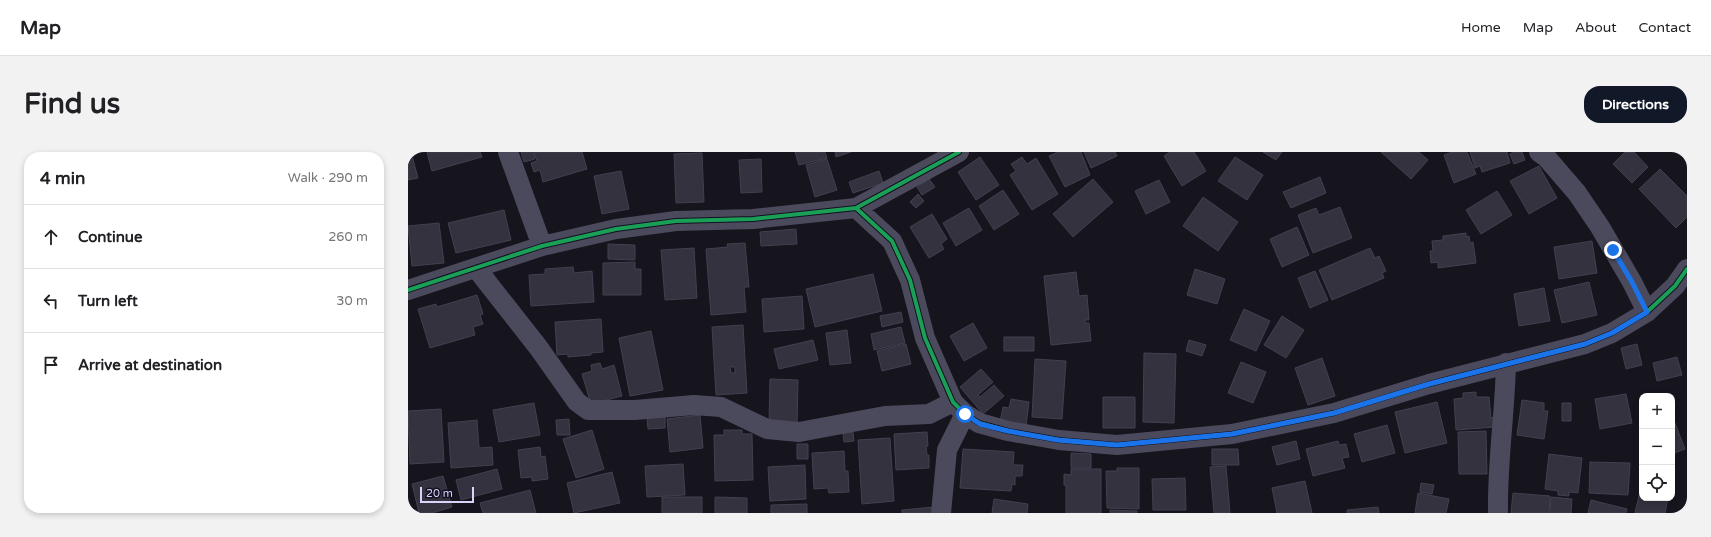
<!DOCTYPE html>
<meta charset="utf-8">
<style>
body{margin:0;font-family:"Varela Round",sans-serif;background:#f2f2f2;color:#202124}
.controls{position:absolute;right:12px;bottom:12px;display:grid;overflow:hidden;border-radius:8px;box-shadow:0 2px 6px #0003}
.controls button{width:36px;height:36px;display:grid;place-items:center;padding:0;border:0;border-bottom:1px solid #e0e0e0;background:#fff;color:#202124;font:20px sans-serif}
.scale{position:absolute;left:12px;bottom:10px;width:54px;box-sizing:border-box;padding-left:4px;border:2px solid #d9d4fa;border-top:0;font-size:11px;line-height:14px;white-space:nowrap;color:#d9d4fa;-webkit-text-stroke:3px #131021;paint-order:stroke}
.stop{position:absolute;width:12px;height:12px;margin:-9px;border:3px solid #1a73e8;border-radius:50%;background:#fff}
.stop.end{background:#1a73e8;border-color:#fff;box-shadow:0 1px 4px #0008}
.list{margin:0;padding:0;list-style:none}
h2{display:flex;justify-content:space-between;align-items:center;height:52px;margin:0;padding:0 16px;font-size:17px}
h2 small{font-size:13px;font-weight:400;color:#757577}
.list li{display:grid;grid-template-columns:26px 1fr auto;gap:12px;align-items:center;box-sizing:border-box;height:64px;padding:0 16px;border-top:1px solid #e0e0e0}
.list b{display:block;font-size:15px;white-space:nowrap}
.list em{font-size:13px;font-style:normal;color:#757577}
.icon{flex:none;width:22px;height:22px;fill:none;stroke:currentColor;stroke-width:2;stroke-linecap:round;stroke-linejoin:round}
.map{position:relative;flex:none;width:1279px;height:361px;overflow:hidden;border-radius:16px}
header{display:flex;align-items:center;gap:24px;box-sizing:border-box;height:56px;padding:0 20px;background:#fff;border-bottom:1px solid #e0e0e0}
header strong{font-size:19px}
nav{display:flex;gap:22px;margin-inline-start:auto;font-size:14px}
.intro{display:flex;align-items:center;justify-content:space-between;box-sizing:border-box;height:96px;padding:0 24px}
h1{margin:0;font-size:28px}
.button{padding:10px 18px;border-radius:16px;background:#111827;color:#fff;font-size:14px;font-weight:700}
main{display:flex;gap:24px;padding:0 24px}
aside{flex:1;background:#fff;border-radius:16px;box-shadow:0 2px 6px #0003}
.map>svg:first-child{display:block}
.building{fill:#34323f;stroke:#434050;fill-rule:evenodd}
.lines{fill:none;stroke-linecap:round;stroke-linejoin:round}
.minor{stroke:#4b4a5c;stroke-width:20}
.cycleway-casing{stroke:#131021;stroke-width:6}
.cycleway{stroke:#1a9f57;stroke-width:4}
.route{stroke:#1a73e8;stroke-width:5}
</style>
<header>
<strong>Map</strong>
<nav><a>Home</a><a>Map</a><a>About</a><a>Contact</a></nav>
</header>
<div class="intro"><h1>Find us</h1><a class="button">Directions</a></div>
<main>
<aside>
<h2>4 min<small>Walk · 290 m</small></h2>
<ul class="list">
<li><svg class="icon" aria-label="ahead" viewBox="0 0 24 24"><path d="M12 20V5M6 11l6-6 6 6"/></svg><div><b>Continue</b></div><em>260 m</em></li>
<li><svg class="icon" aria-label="left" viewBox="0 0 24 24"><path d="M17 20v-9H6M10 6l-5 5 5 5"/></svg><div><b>Turn left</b></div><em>30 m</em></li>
<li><svg class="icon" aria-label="arrive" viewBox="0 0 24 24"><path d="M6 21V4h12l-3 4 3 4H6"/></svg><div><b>Arrive at destination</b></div></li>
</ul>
</aside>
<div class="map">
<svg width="1279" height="361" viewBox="0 0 1279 361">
<rect width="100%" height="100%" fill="#16141d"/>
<!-- building -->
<path class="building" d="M0 0H3L10 26 0 28Z
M19 0H72L74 5 24 19Z
M113 0H125L127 7 116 10Z
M126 0H174L179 17 135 30 132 18 126 20 123 11 129 9Z
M387 0H417L419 6 391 13Z
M427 0H443L428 5Z
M650 0H673L682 23 657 35 641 4Z
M676 0H707L709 4 683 16Z
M762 0H786L798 19 774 34 756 4Z
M855 0H874L868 8Z
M973 0H1011L1020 8 1003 27Z
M1044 0H1059L1068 22 1046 31 1036 3Z
M1062 0H1099L1102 11 1074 20 1072 14 1067 16Z
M1106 0H1114L1117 8 1106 12 1102 2Z
M1217 0H1226L1240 15 1224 31 1205 12Z
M294 1 296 50 268 51 266 2Z
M572 5 591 33 568 48 550 20Z
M614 5 619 12 628 6 650 42 624 58 602 23 608 19 603 12Z
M827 5 855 23 839 48 810 29Z
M353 7 354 40 333 41 331 8Z
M419 7 429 38 407 45 398 13Z
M1131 14 1149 46 1121 62 1102 29Z
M1252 17 1279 44V65L1268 76 1231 37Z
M213 19 221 57 194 62 186 24Z
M471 19 475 31 445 41 441 30Z
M912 25 918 41 883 56 875 40Z
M521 27 527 35 514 43 509 35Z
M685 27 705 50 665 85 645 62Z
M751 28 762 50 738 62 727 39Z
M595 38 611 62 586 78 571 54Z
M1089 39 1104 63 1073 82 1058 58Z
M510 42 516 49 508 56 502 50Z
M795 45 830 70 810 99 775 74Z
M932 55 944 86 905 101 890 63 908 56 911 63Z
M561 56 574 78 548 94 535 71Z
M96 58 103 88 48 101 40 71Z
M524 62 539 87 533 92 536 97 521 106 502 75Z
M31 71 36 111 4 114 0 74Z
M889 75 901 103 874 115 862 87Z
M388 77 389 92 353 94 352 80Z
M1058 81V85L1061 84 1062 91 1065 90 1068 111 1030 116V110L1023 111 1022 99H1025L1024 89 1035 88V84Z
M1184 89 1189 121 1151 127 1146 95Z
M337 91 341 135H336L338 160 303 163 298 97 320 95 319 92Z
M200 92 227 93V108L200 107Z
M286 96 289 146 257 148 253 98Z
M962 96 967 106 971 104 978 119 974 121 976 126 924 148 911 118Z
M227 110V117H233V143H195V111Z
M165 115 166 121 184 119 186 150 123 154 121 123 137 122V117Z
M787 117 817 127 809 152 779 143Z
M907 119 920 148 902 156 890 126Z
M668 120 671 144 679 143 681 168H677V171H681L683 189 643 193 636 124Z
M465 122 474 159 407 175 398 137Z
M1181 130 1189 163 1154 171 1146 138Z
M1136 136 1142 169 1111 174 1106 142Z
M69 143 75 162 72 163 75 172 65 175 67 183 22 196 10 157 28 152 29 155Z
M394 144 396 177 356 180 354 147Z
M836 157 862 169 848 199 822 188Z
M493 160 495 170 474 175 472 164Z
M874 164 896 178 878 206 856 193Z
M193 167 195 200 183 201V203L160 205V202L149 203 147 170Z
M565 171 579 196 556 209 542 184Z
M335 173 339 241 308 243 304 175ZM322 215H327V221H323Z
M493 175 497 191 466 198 463 182Z
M439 178 443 211 422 213 418 181Z
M243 179 255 238 222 244 211 186Z
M596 185H626V199H596Z
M405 188 410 208 371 217 366 197Z
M781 188 798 193 794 204 778 199Z
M498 192 503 212 474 219 469 199Z
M1229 192 1234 213 1218 217 1213 196Z
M736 201 768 202 766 271 735 270Z
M1269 205 1274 223 1249 229 1245 211Z
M914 206 927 244 900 253 887 216Z
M627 207 658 209 654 267 624 265Z
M833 210 858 220 845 251 820 241Z
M192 211 194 217 206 213 214 244 183 252 174 222 184 219 183 213Z
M573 217 585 230 570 243 572 245 586 233 596 244 575 262 552 235Z
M362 227 390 228 389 273 361 272Z
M1068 240V245H1081L1083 266 1086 265 1087 275 1048 278 1046 247 1055 246V241Z
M1218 242 1224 271 1192 277 1187 247Z
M695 245H727V276H695Z
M603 247 621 250 618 274 592 270 595 255 601 256Z
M1114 248 1136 251V259H1140L1136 287 1109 283Z
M1029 250 1039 291 997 301 987 260Z
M126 251 132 283 91 290 85 258Z
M1154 251H1163V269H1154Z
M33 257 36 310 2 312 0 259Z
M257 263V276L240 277 239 264Z
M292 263 295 296 262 300 259 267Z
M161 267 162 283H149L148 268Z
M69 268 71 296 84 295 85 313 43 316 40 271Z
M1267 271 1277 297 1264 302V272Z
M979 273 987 301 954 310 946 282Z
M184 278 196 317 168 326 155 287Z
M316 278H334V282H344L345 328 307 329 306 283H316Z
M1078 279 1079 322H1051L1050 280Z
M445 280 446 289 436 290 435 281Z
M519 280 520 294H518L519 303H521V316L488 318 486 282Z
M482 286 486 349 454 352 450 288Z
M888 289 892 307 869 313 864 295Z
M930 289 931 293 938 292 941 305 934 306 937 316 905 324 898 297Z
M389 292H400V307H389Z
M132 295 133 305 137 304 140 327 124 329V325L113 326 110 298Z
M555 297 606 300 605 313H615L614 324H607V333L604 332 603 339 552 336Z
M804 297H830L831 313H804Z
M436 299 437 319H440L441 340 421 341 420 336 406 337 404 301Z
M663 301 683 302V316H663Z
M1141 302 1174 306 1170 341 1161 340V344L1150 343V339L1137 337Z
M1182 310 1222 311 1220 343 1181 341Z
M275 312 277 343 239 345 237 314Z
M397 313 398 347 362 349 360 315Z
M818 314 822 361H806L802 315Z
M709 316H731V357L699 356 698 319H709Z
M89 317 94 337 53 348 48 328Z
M663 317H693V361H658V333H656V322L663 323Z
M204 320 212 351 166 361 159 331Z
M35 324 44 355 24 361H11L4 332Z
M777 326 778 358H745L744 327Z
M897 329 904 361H869L864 336Z
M1013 331 1026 333 1024 342 1012 340Z
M1234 331V346H1260L1257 361H1227Z
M122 338 128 361H75L72 351Z
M1010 341 1041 347 1038 361H1007Z
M1105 341 1142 344 1141 361H1103Z
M254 345H294V361H254Z
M307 345 339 346V361H307Z
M1143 345 1164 347 1163 361H1142Z
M586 347 620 352 619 361H584Z
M1183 348 1219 357 1218 361H1180Z
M399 352V361H363V353Z
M526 355V361H494V358Z
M970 355 971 361H939V358Z
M702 358 729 359V361H702Z"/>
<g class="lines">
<!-- minor -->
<path class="minor" d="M100 0 134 94
M1131 0 1138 5 1169 41 1192 75 1224 130 1239 160
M448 56 484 89 502 128 517 186 545 250 557 262 571 271 600 279 651 288 709 293 824 282 926 261 1021 232 1177 192 1204 181 1239 160 1267 134 1279 117
M68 116 130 195 169 250 180 258H227L286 253 313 255 359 277 391 280 477 264 521 262 545 250
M0 138 134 94 208 77 268 69 345 67 448 56 551 0
M533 361 539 298 557 262
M1090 361C1089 311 1097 261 1098 211"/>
<defs>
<path id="cycleway" d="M448 56 484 89 502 128 517 186 545 250 557 262 571 271 600 279 651 288 709 293 824 282 926 261 1021 232 1177 192 1204 181 1239 160 1267 134 1279 117
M0 138 134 94 208 77 268 69 345 67 448 56 551 0"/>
</defs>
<!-- cycleway casing -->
<use href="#cycleway" class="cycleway-casing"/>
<!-- cycleway -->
<use href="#cycleway" class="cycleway"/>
</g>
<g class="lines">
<!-- route -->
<path class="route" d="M557 262 572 272 600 279 650 288 709 293 824 282 926 261 1021 232 1177 192 1204 181 1239 160 1224 130 1205 98"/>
</g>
</svg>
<div class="controls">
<button>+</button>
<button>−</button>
<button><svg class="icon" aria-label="locate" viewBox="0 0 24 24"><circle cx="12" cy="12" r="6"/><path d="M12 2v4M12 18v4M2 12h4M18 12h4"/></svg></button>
</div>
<div class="scale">20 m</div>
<div class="stop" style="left:557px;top:262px"></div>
<div class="stop end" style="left:1205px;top:98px"></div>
</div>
</main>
